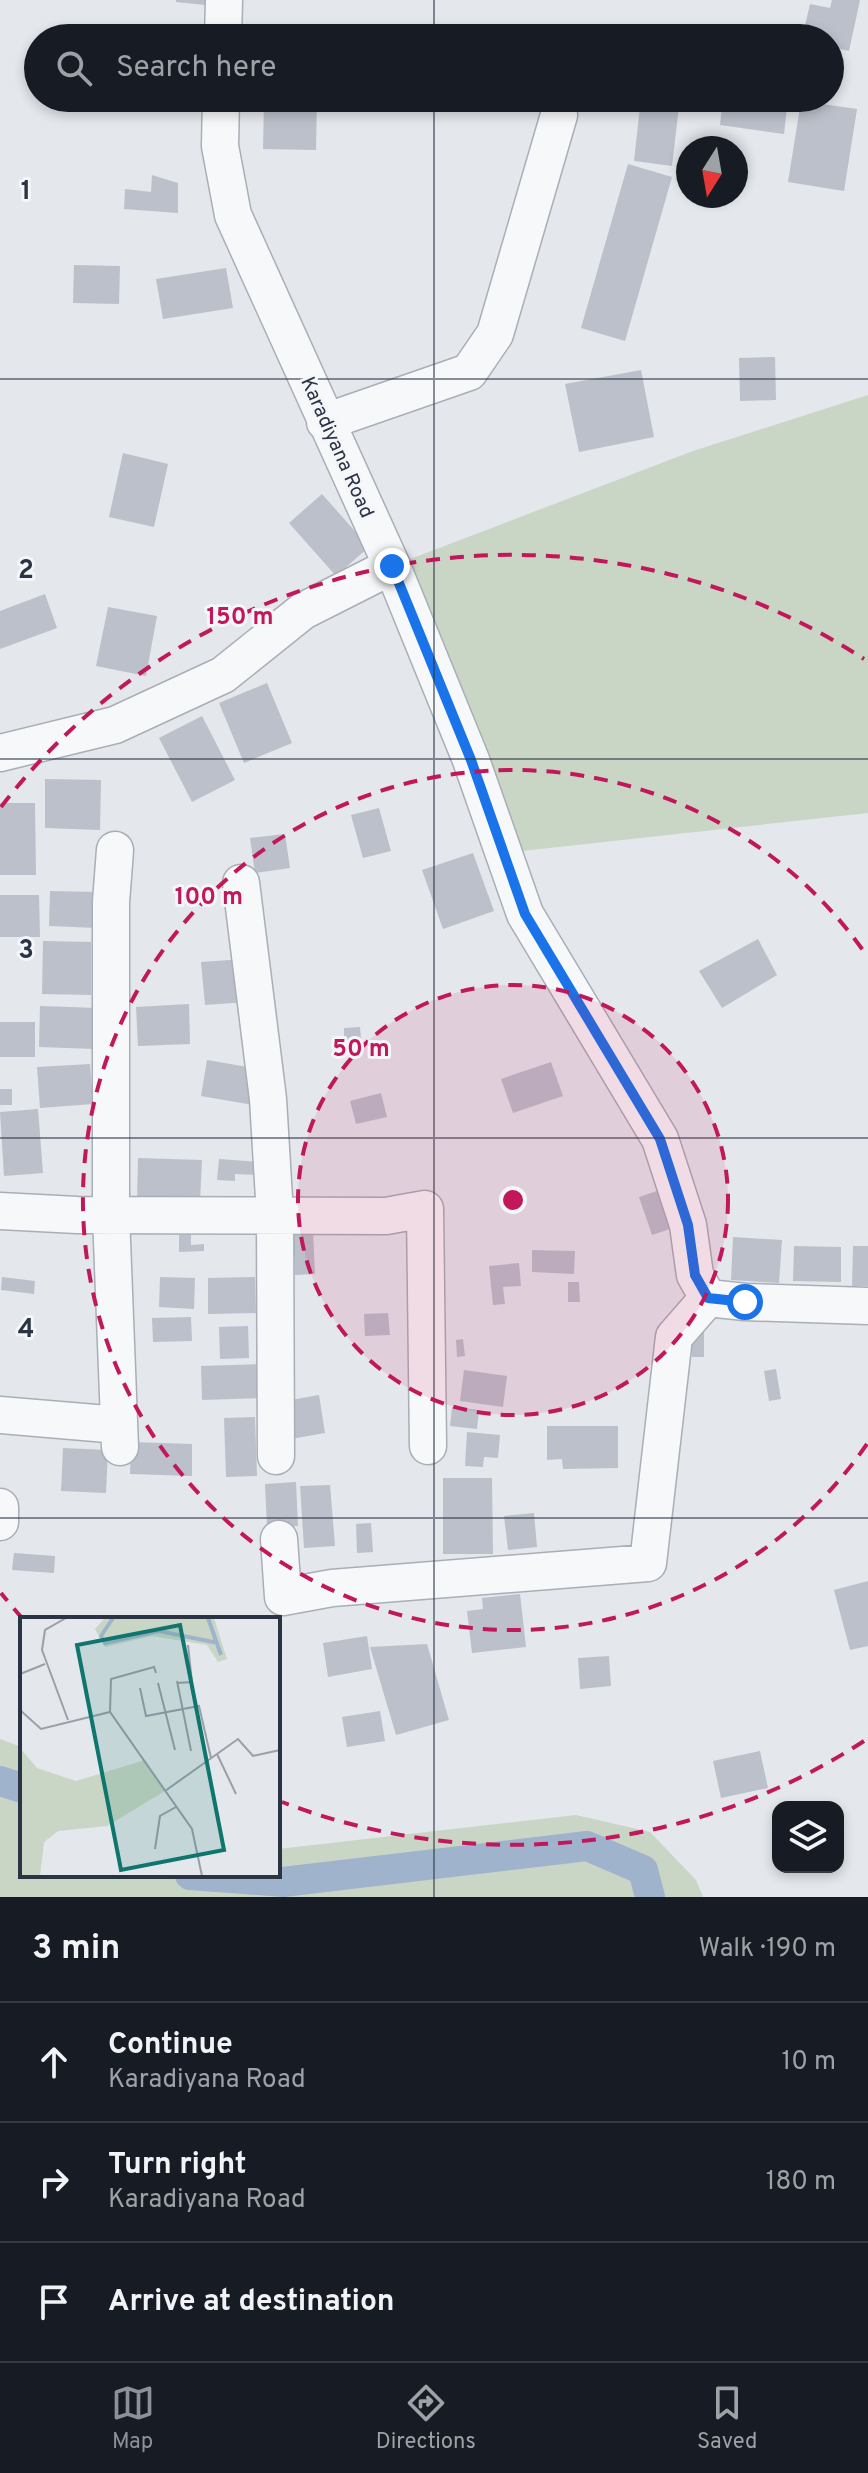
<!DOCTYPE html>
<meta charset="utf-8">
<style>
body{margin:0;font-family:Overpass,sans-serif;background:#242831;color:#f1f3f6}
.controls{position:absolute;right:24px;bottom:24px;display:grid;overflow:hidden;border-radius:16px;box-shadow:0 4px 12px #0003}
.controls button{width:72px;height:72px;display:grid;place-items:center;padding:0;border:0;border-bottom:2px solid #363941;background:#171b24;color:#f1f3f6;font:40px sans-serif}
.compass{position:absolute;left:676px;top:136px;width:72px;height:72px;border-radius:50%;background:#171b24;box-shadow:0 4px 12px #0003;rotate:191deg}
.stop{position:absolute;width:24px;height:24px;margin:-18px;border:6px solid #1a73e8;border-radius:50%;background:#fff}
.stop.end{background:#1a73e8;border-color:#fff;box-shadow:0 2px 8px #0008}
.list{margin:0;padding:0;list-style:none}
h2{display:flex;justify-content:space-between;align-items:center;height:104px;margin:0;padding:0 32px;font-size:34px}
h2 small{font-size:26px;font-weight:400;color:#9ea1a6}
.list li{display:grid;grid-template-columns:52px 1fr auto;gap:24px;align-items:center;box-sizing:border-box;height:120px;padding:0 32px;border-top:2px solid #363941}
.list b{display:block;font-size:30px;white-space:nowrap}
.list p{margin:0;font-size:26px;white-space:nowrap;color:#9ea1a6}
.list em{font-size:26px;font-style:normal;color:#9ea1a6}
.icon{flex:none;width:44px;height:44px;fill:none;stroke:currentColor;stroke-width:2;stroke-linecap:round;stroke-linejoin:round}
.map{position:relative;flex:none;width:868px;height:1897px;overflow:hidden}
.search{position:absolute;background:#171b24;box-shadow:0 4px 12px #0003;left:24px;right:24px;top:24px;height:88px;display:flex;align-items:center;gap:20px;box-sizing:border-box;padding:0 28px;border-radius:44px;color:#9ea1a6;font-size:30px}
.sheet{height:464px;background:#171b24}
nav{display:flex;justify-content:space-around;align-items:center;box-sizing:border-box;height:112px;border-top:2px solid #363941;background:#171b24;font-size:22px;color:#9ea1a6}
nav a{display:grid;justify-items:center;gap:4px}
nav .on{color:#8c9099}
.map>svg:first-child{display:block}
.green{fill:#c9d6c5}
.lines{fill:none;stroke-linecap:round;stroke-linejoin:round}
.canal{stroke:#9fb4cc;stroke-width:30}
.building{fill:#bbc0ca}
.minor-casing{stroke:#a9aeb7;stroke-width:39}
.minor{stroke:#f7f8fa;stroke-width:36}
.route{stroke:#1a73e8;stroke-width:10}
.grid{fill:none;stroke:#2b3445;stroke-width:2;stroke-opacity:0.55}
.ring{fill:none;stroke:#c2185b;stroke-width:4;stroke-dasharray:14 10}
.labels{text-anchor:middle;stroke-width:6;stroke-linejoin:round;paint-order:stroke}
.street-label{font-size:20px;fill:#2b3445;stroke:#f4f6f9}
.inset-river{fill:none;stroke:#9fb4cc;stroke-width:4}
.inset-road{fill:none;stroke:#9a9fa9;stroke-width:2}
.view{fill:#0f766e;fill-opacity:0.15;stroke:#0f766e;stroke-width:4}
.inset-edge{fill:none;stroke:#2b3445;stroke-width:4}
.grid-label{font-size:26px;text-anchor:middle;font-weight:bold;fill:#2b3445;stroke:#f4f6f9;stroke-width:6;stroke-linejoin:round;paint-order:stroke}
.centre{fill:#c2185b;stroke:#f4f6f9;stroke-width:4}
.ring-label{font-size:24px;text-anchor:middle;font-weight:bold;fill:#c2185b;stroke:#f4f6f9;stroke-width:6;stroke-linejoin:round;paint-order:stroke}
</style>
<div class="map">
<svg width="868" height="1897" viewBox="0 0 868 1897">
<rect width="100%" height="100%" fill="#e4e7ec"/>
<!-- green -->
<path class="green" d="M868 395V813L503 853 392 566 693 451Z
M0 1739 22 1747V1875H278V1849L576 1815 650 1832 696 1880 703 1897H0Z"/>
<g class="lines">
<!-- canal -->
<path class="canal" d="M0 1781 22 1788
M190 1875 283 1882 587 1846 643 1870 650 1897"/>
</g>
<!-- building -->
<path class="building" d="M176 0H206L205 5 176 2Z
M832 0H860L849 51 830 47V38H802L810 4 830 8Z
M650 27 688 32 687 38H648Z
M641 98H680L672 166 634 161Z
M723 98H788L784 134 720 125Z
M264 99 317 101 316 150 263 149Z
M801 101 857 109 844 191 788 182Z
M628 164 672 177 625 341 581 328Z
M152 175 178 183V213L124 209 125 189 151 192Z
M74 265 120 266 119 304 73 303Z
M226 268 233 308 163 319 156 279Z
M775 357 776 400 740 401 739 358Z
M641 370 654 437 579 452 565 384Z
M123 453 168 464 154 527 109 517Z
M322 494 369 547 336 576 289 523Z
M45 594 57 628 0 649V611Z
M108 607 157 616 146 676 96 666Z
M267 683 292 743 244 763 219 703Z
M202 716 235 780 192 802 159 738Z
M45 779 101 780 100 830 45 828Z
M0 803H35L36 875H0Z
M379 808 391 851 363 858 351 815Z
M285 834 290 868 255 873 250 838Z
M473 853 494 911 443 929 422 870Z
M50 891 98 892 97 928 49 926Z
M0 895H39L40 937H0Z
M758 939 777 975 722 1008 699 971Z
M43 941 91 942V995L42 994Z
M244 959 247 1002 205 1005 201 962Z
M189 1004 190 1044 138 1046 136 1007Z
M40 1006 98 1008 96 1049 39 1047Z
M0 1022H35V1057H0Z
M360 1027 362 1052 344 1053V1028Z
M207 1060 259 1069 253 1105 201 1096Z
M551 1062 563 1096 513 1113 501 1079Z
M90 1064 93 1104 40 1108 37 1067Z
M0 1089H12V1105H0Z
M381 1093 387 1117 356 1124 350 1101Z
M38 1109 43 1173 4 1176 0 1112Z
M138 1158 202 1160 200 1202 137 1200Z
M219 1159 259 1162V1175L235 1174V1181L217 1180Z
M663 1189 676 1227 652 1235 639 1197Z
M313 1231 315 1274 295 1275 293 1232Z
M191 1234V1245L204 1244V1251L179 1252V1235Z
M733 1237 782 1240 779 1283 731 1280Z
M794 1246 841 1247V1282L793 1281Z
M853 1246H868V1286H852Z
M532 1250 575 1251 574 1274 532 1272Z
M519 1263 521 1286 503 1287 505 1304 493 1305 489 1266Z
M2 1277 35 1281 34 1294 1 1290Z
M160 1277 195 1278 194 1309 159 1307Z
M255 1277 256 1313 208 1314V1278Z
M568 1282H579L580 1302H568Z
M388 1313 390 1335 365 1336 364 1314Z
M191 1317 192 1341 153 1342 152 1318Z
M248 1326 249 1358 220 1359 219 1327Z
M692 1329H704V1357H692Z
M463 1339 465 1356 457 1357 456 1340Z
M260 1364 261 1398 202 1400 201 1366Z
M776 1369 781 1399 769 1401 764 1371Z
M464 1370 507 1376 503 1407 460 1401Z
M319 1395 325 1433 291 1439 285 1401Z
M452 1407 479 1410 477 1429 450 1426Z
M255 1417 257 1476 226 1477 224 1418Z
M547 1426H618V1468L563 1469 562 1459 547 1460Z
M467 1432 500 1435 498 1458 484 1457 483 1467 465 1466Z
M131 1442 192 1444V1476L130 1474Z
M63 1448 108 1450 106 1493 61 1491Z
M443 1478H492L493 1554H443Z
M296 1482 298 1526 267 1527 265 1484Z
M330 1485 335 1546 304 1548 300 1486Z
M534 1513 537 1547 508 1550 504 1516Z
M371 1523 373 1552 357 1553 356 1524Z
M14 1553 55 1556 54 1573 12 1570Z
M868 1581V1646L850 1650 834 1590Z
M520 1594 526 1647 472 1653 467 1611 483 1609 482 1598Z
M367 1636 372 1669 328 1677 323 1643Z
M427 1644 449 1720 396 1735 370 1647Z
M609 1656 611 1686 580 1689 578 1658Z
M380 1711 385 1741 347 1747 342 1717Z
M760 1751 768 1788 721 1798 713 1761Z"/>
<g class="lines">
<defs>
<path id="minor" d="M223 38 224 0
M221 98 220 146 233 215 392 566 471 760 525 914 660 1139 688 1225 695 1275 708 1298 745 1302 868 1306
M325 422 469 372 495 334 559 115
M0 753 115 725 223 675 303 611 392 566
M115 850 111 902V1215L120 1447
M241 883 268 1099 275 1215 276 1456
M0 1211 77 1215 386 1216 425 1209 428 1446
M0 1415 119 1425
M0 1507V1522
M279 1539 283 1597 332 1588 648 1563 674 1337 708 1298"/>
</defs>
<!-- minor casing -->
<use href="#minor" class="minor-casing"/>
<!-- minor -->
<use href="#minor" class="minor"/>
</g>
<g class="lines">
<!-- route -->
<path class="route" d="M392 566 471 760 525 914 660 1139 688 1225 695 1275 708 1298 745 1302"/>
</g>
<!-- grid -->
<path class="grid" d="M434 0V38M434 98V1897M0 379H868M0 759H868M0 1138H868M0 1518H868"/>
<!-- distance rings -->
<circle cx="513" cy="1200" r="215" fill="#c2185b" fill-opacity=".12"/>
<g class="ring">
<circle cx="513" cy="1200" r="215"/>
<path d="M867 1444A430 430 0 1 1 867 956"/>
<path d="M864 1741A645 645 0 0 1 282 1802M23 1619A645 645 0 0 1 1 1593M1 807A645 645 0 0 1 864 659"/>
</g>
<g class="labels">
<!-- street labels -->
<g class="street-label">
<text transform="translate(338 447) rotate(66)" y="7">Karadiyana Road</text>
</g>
</g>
<!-- overview -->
<g transform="translate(20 1617)">
<rect width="260" height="260" fill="#e4e7ec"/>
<path d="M85 1H194L207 42 198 45 187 28 132 19 85 30 75 12ZM0 131 17 151 56 164 125 143 145 174 87 209 38 214 24 225 20 259H0Z" fill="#c9d6c5"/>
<path class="inset-river" d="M93 1 81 19 85 26 139 14 198 26M188 1 201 38"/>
<path class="inset-road" d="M46 1 25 13 22 33 48 103M0 57 25 47M157 64 171 134M138 66 155 133M157 66 172 65 168 28M120 71 126 99 179 89 191 141M0 93 21 112 90 95 172 212 182 259M90 95 91 62 134 50 136 56M197 137 216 177M145 174 218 122 233 139 260 133M135 232 140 199 156 190"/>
<path class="view" d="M160 8 204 233 101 253 57 28Z"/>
<rect width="260" height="260" class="inset-edge"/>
</g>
<g class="grid-label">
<text x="26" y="199">1</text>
<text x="26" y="578">2</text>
<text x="26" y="958">3</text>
<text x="26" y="1337">4</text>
</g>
<circle cx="513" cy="1200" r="12" class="centre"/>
<g class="ring-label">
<text x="240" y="624">150 m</text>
<text x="209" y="904">100 m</text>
<text x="361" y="1056">50 m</text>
</g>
</svg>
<div class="controls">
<button><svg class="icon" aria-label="layers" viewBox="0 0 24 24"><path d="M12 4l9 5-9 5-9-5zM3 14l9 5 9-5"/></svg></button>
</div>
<svg class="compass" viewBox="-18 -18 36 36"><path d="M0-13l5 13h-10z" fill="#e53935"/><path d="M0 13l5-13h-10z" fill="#9ea1a6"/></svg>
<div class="stop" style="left:745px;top:1302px"></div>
<div class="stop end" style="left:392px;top:566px"></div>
<div class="search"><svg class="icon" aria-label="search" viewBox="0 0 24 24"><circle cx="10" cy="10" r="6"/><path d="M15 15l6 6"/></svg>Search here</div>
</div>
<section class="sheet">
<h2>3 min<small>Walk · 190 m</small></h2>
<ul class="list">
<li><svg class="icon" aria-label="ahead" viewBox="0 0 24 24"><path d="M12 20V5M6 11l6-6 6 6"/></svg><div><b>Continue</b><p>Karadiyana Road</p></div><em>10 m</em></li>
<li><svg class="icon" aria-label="right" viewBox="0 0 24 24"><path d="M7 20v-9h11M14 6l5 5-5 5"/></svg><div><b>Turn right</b><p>Karadiyana Road</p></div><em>180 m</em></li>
<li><svg class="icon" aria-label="arrive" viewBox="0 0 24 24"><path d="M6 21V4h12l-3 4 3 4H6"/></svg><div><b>Arrive at destination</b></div></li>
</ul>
</section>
<nav>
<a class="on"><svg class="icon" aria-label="map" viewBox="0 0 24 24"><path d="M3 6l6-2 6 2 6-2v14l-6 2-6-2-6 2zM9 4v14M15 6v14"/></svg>Map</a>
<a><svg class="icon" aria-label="directions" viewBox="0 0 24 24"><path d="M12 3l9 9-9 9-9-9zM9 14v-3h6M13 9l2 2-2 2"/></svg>Directions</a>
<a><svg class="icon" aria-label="saved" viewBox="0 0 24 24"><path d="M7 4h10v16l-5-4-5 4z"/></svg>Saved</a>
</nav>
